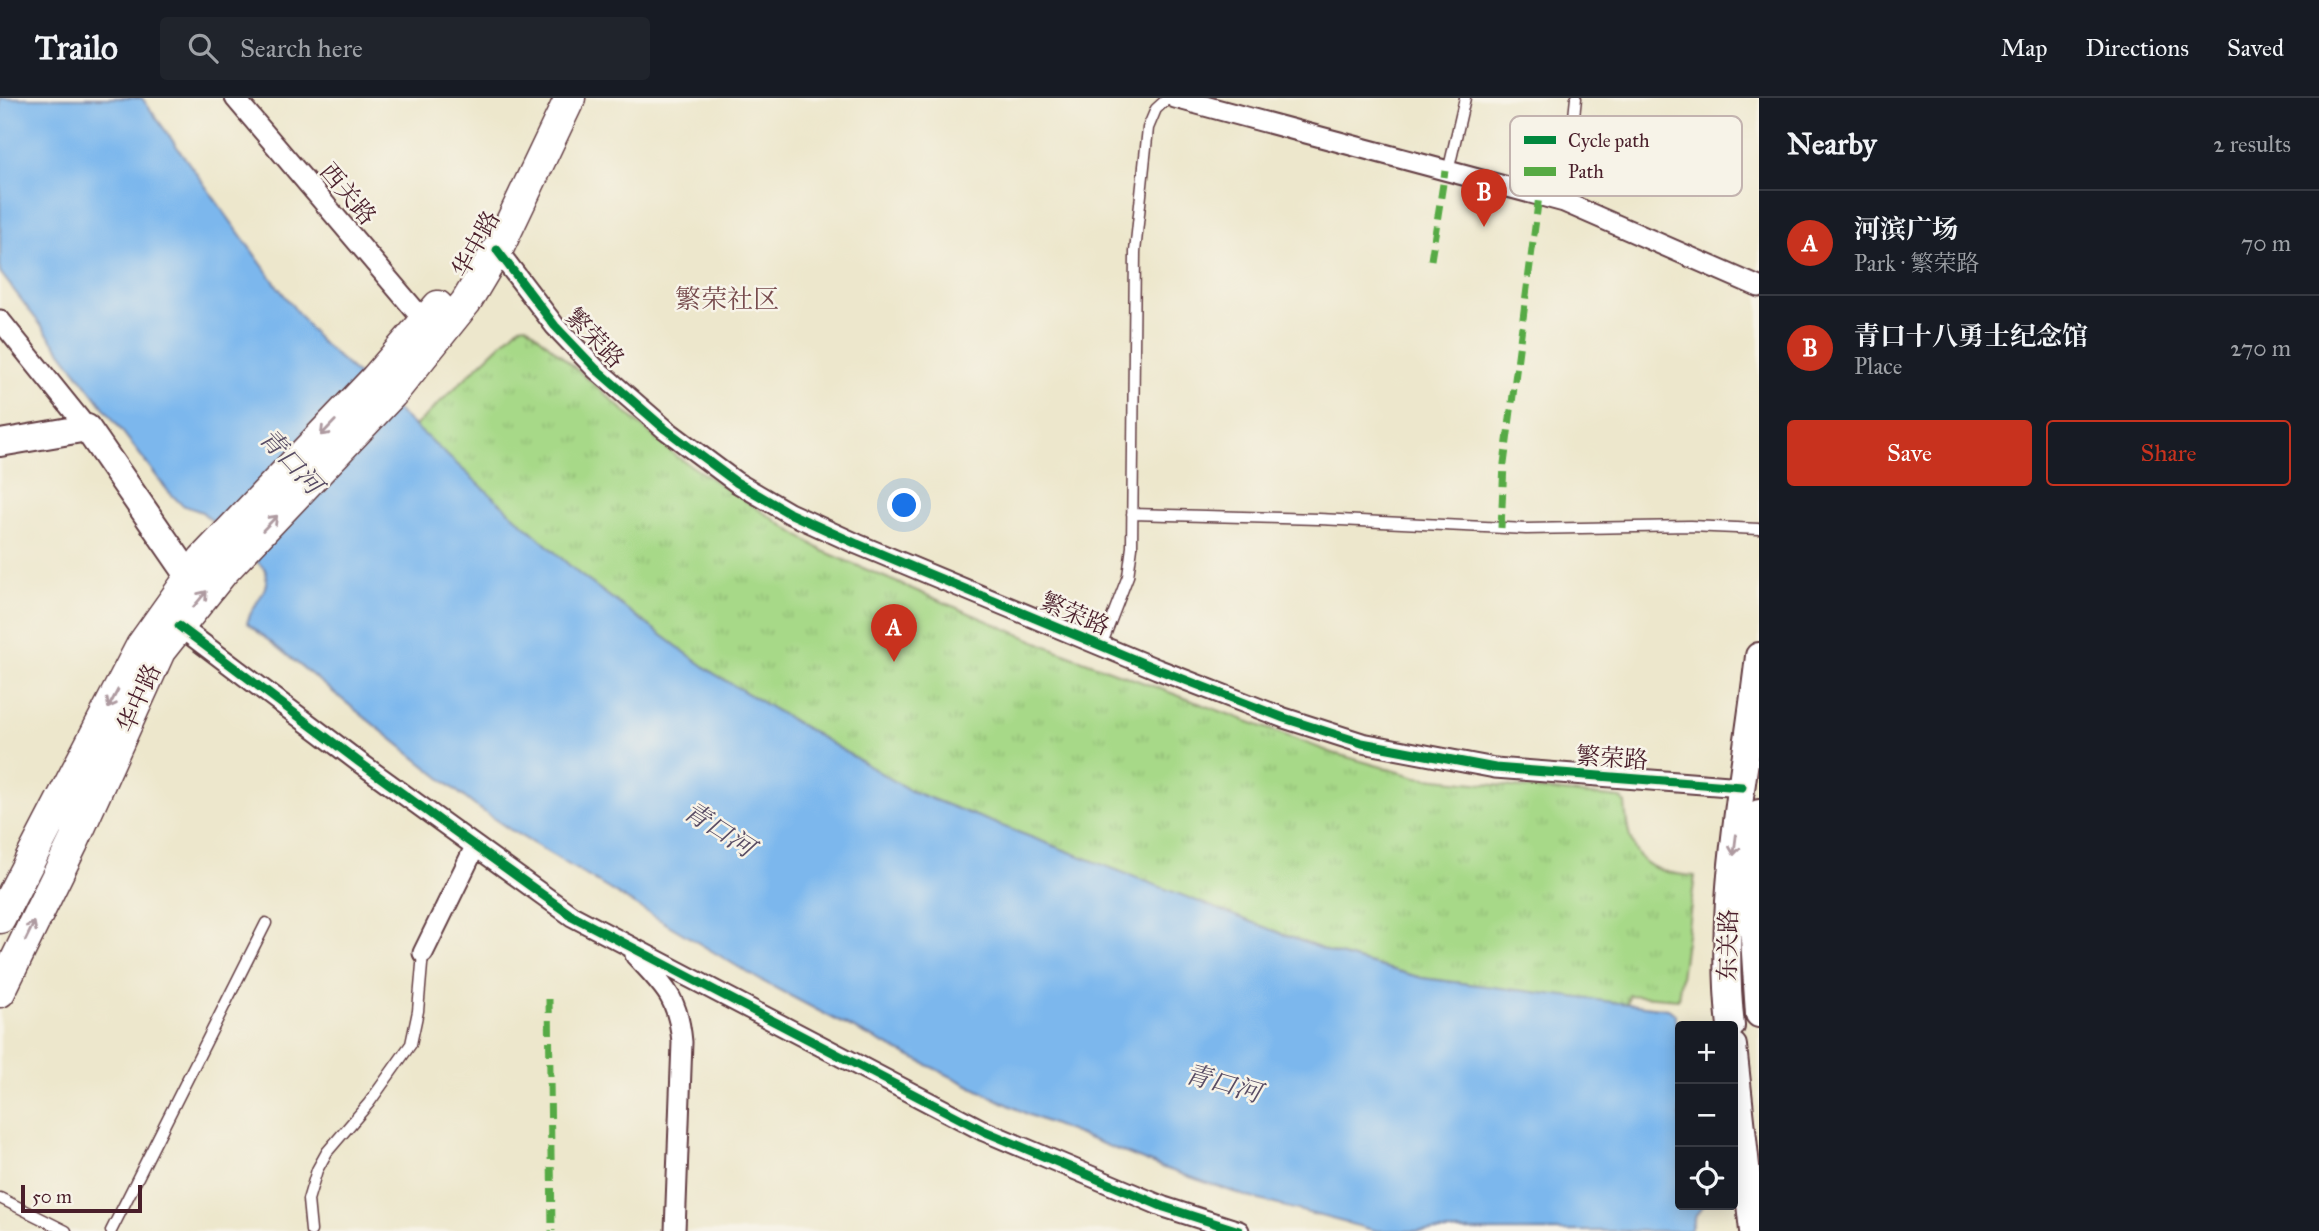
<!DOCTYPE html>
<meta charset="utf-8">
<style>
body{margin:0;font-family:"IM FELL Great Primer","Noto Serif SC",serif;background:#20242c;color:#f1f3f6}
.controls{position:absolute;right:21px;bottom:21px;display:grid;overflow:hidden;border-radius:7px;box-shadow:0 4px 18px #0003}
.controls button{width:63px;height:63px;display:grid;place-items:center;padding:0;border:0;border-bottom:2px solid #363941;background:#171b24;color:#f1f3f6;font:35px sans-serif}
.scale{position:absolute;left:21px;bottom:18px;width:121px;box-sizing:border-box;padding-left:7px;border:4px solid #4a1f2b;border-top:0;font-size:19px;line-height:24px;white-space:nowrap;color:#4a1f2b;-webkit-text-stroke:5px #f7f3e8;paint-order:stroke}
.you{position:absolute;left:905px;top:408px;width:24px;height:24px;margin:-18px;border:5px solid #fff;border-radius:50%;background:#1a73e8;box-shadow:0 0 0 10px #1a73e833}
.badge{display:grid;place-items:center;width:46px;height:46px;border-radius:50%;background:#c8321e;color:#fff;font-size:23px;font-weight:700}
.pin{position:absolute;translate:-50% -58px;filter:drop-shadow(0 2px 4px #0008)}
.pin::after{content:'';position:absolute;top:37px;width:24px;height:21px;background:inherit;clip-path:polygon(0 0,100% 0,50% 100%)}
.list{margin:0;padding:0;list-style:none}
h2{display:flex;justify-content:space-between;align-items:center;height:91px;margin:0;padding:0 28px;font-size:30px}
h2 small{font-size:23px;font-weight:400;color:#9ea1a6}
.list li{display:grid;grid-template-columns:46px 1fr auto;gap:21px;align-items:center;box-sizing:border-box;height:105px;padding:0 28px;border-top:2px solid #363941}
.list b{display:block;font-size:26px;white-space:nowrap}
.list p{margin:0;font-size:23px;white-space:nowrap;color:#9ea1a6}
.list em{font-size:23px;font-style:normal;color:#9ea1a6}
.actions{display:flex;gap:14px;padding:21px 28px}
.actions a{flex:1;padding:16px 0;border:2px solid #c8321e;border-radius:7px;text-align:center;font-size:24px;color:#c8321e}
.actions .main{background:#c8321e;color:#fff}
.icon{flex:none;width:38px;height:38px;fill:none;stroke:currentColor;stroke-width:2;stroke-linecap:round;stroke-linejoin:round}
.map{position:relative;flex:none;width:1759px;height:1133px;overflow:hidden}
header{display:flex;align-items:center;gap:42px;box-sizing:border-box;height:98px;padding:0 35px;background:#171b24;border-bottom:2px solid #363941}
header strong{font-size:33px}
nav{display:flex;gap:38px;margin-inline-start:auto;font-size:24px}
.search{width:490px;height:63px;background:#20242c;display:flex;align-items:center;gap:18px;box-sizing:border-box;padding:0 24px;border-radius:7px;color:#9ea1a6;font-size:26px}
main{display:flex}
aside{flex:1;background:#171b24}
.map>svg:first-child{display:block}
.grass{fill:url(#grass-tufts);stroke:#787c5a;stroke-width:2}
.water{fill:#7bb7ed;stroke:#626b8c;stroke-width:2}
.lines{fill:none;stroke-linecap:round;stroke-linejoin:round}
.lane-casing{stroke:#623d43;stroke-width:13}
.street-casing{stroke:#623d43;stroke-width:23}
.secondary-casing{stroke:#623d43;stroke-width:30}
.primary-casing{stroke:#623d43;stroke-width:33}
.lane{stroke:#fff;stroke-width:10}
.street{stroke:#fff;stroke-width:19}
.secondary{stroke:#fff;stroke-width:26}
.primary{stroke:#fff;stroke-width:30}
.quiet{stroke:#57aa44;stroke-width:7;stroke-dasharray:14 7;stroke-linecap:butt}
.cycleway-casing{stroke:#f7f3e8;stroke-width:13}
.cycleway{stroke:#00873e;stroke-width:9}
.oneway{stroke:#ae9aa0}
.labels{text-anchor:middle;stroke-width:5;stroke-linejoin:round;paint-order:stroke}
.street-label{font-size:24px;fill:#4a1f2b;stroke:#f7f3e8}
.neighbourhood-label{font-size:26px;fill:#774b4d;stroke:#f7f3e8}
.water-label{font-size:26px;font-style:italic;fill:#594d65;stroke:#f7f3e8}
.key{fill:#f7f3e8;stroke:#c3b3af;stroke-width:2}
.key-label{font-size:19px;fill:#4a1f2b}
</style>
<header>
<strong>Trailo</strong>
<div class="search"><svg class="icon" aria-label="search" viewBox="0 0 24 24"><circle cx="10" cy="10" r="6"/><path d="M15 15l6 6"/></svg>Search here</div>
<nav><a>Map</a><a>Directions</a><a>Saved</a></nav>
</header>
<main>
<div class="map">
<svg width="1759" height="1133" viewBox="0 0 1759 1133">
<defs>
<pattern id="grass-tufts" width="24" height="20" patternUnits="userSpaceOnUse" patternTransform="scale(1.75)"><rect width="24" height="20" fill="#a7d988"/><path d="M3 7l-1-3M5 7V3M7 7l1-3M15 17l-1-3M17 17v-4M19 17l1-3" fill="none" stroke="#91ba76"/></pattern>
</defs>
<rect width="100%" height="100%" fill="#f7f3e8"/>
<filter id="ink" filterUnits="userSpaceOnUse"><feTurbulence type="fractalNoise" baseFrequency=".0143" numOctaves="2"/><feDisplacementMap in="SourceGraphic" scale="14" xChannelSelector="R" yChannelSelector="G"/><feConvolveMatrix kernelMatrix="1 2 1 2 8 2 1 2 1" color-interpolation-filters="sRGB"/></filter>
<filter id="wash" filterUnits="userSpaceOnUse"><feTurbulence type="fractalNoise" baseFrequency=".00686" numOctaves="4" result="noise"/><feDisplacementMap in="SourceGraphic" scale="28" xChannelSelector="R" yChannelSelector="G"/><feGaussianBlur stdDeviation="1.57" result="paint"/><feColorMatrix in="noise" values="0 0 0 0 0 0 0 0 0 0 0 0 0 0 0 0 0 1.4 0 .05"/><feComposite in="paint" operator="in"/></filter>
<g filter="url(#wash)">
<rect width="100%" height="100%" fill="#ede7cc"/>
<!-- grass -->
<path class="grass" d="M526 227 676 358 823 453 1061 554 1333 655 1417 679 1620 700 1625 705C1628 758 1642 775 1695 778L1678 901 1629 897 1627 907 1422 880 1332 855 911 693 713 575 579 476 414 329 520 228Z"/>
<!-- water -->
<path class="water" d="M0 0H142L278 189 319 242 579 476 713 575 911 693 1332 855 1422 880 1668 911 1675 916 1680 975V1107H1704L1695 1118 1690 1133H1377L1248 1099 1161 1069 1029 1017 836 922 760 882 509 731 474 707 247 525C252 505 272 493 265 471L202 414 182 407 168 393 0 174Z"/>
</g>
<g filter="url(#ink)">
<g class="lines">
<defs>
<path id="lane" d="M1448 74 1465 0
M1559 103 1569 65 1576 0
M1132 416 1319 421 1526 431 1690 428 1759 431
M1101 548 1128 478 1132 449 1135 154 1148 30 1156 11 1168 0
M0 1100 66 1133
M111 1133 266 825
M311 1133 308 1102 317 1072 327 1054 369 1005 411 946 418 913 423 855"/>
<path id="street" d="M235 0 425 224
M1175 0 1564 104 1759 189
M497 152 555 228 596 271 665 331 736 384 789 415 857 446 1157 571 1284 620 1362 645 1495 670 1742 689
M0 222 87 330
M179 528 359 664 572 818 984 1033 1164 1109 1239 1133
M423 855 475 749
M635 857C664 889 678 898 682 944L675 1133"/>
<path id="secondary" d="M0 345 87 330 190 479
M1759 715 1751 795 1759 916
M1731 928C1717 804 1745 681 1759 558
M1733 948 1753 1133"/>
<path id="primary" d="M0 820 141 548 203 461 375 281 438 208
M0 894 74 743 160 553 223 474 392 296 466 204 500 147 570 0"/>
</defs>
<!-- lane casing -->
<use href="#lane" class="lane-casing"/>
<!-- street casing -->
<use href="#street" class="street-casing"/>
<!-- secondary casing -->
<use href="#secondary" class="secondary-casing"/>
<!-- primary casing -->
<use href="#primary" class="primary-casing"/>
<!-- lane -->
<use href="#lane" class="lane"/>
<!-- street -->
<use href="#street" class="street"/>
<!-- secondary -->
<use href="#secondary" class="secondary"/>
<!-- primary -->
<use href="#primary" class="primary"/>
<!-- quiet -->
<path class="quiet" d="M1431 162 1445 73
M1501 430 1504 366 1539 98
M549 901 552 1133"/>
<defs>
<path id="cycleway" d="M497 152 555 228 596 271 665 331 736 384 789 415 857 446 1157 571 1284 620 1362 645 1495 670 1742 689
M179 528 359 664 572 818 984 1033 1164 1109 1239 1133"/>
</defs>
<!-- cycleway casing -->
<use href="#cycleway" class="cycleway-casing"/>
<!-- cycleway -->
<use href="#cycleway" class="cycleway"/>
</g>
<!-- one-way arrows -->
<defs><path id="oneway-shaft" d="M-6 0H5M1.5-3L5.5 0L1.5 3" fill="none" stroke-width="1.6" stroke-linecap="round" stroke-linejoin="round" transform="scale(1.75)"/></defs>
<g class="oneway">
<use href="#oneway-shaft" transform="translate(328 330) rotate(134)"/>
<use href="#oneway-shaft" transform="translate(270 425) rotate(-46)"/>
<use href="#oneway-shaft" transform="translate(200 501) rotate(-50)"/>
<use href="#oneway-shaft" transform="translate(113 601) rotate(118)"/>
<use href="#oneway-shaft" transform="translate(1735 747) rotate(97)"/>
<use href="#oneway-shaft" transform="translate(30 833) rotate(-64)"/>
</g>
</g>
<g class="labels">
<!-- street labels -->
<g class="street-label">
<text transform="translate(348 96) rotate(50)" y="8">西关路</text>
<text transform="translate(476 146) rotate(-61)" y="8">华中路</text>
<text transform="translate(595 240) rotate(46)" y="8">繁荣路</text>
<text transform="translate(1075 516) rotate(23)" y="8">繁荣路</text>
<text transform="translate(139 600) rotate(-66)" y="8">华中路</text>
<text transform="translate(1612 660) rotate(4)" y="8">繁荣路</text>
<text transform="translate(1728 847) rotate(-89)" y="8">东关路</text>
</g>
<!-- neighbourhood labels -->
<g class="neighbourhood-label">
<text x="727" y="210">繁荣社区</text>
</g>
<!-- water labels -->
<g class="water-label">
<text transform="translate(291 363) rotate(47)" y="9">青口河</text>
<text transform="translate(719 731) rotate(33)" y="9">青口河</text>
<text transform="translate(1223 985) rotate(16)" y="9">青口河</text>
</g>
</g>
<!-- legend -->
<rect x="1510" y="18" width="232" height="80" rx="10" class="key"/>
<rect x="1524" y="38" width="32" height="8" fill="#00873e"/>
<rect x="1524" y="69" width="32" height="9" fill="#57aa44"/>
<g class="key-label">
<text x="1568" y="49">Cycle path</text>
<text x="1568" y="80">Path</text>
</g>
</svg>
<div class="controls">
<button>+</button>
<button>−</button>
<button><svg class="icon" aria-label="locate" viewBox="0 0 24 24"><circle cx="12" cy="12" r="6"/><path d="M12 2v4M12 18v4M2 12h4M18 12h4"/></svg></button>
</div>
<div class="scale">50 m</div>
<div class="you"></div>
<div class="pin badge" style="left:894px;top:564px">A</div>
<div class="pin badge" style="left:1484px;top:129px">B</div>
</div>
<aside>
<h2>Nearby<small>2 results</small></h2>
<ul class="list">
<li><span class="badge">A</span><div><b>河滨广场</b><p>Park · 繁荣路</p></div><em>70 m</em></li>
<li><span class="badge">B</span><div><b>青口十八勇士纪念馆</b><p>Place</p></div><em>270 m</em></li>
</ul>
<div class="actions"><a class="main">Save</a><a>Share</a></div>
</aside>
</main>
